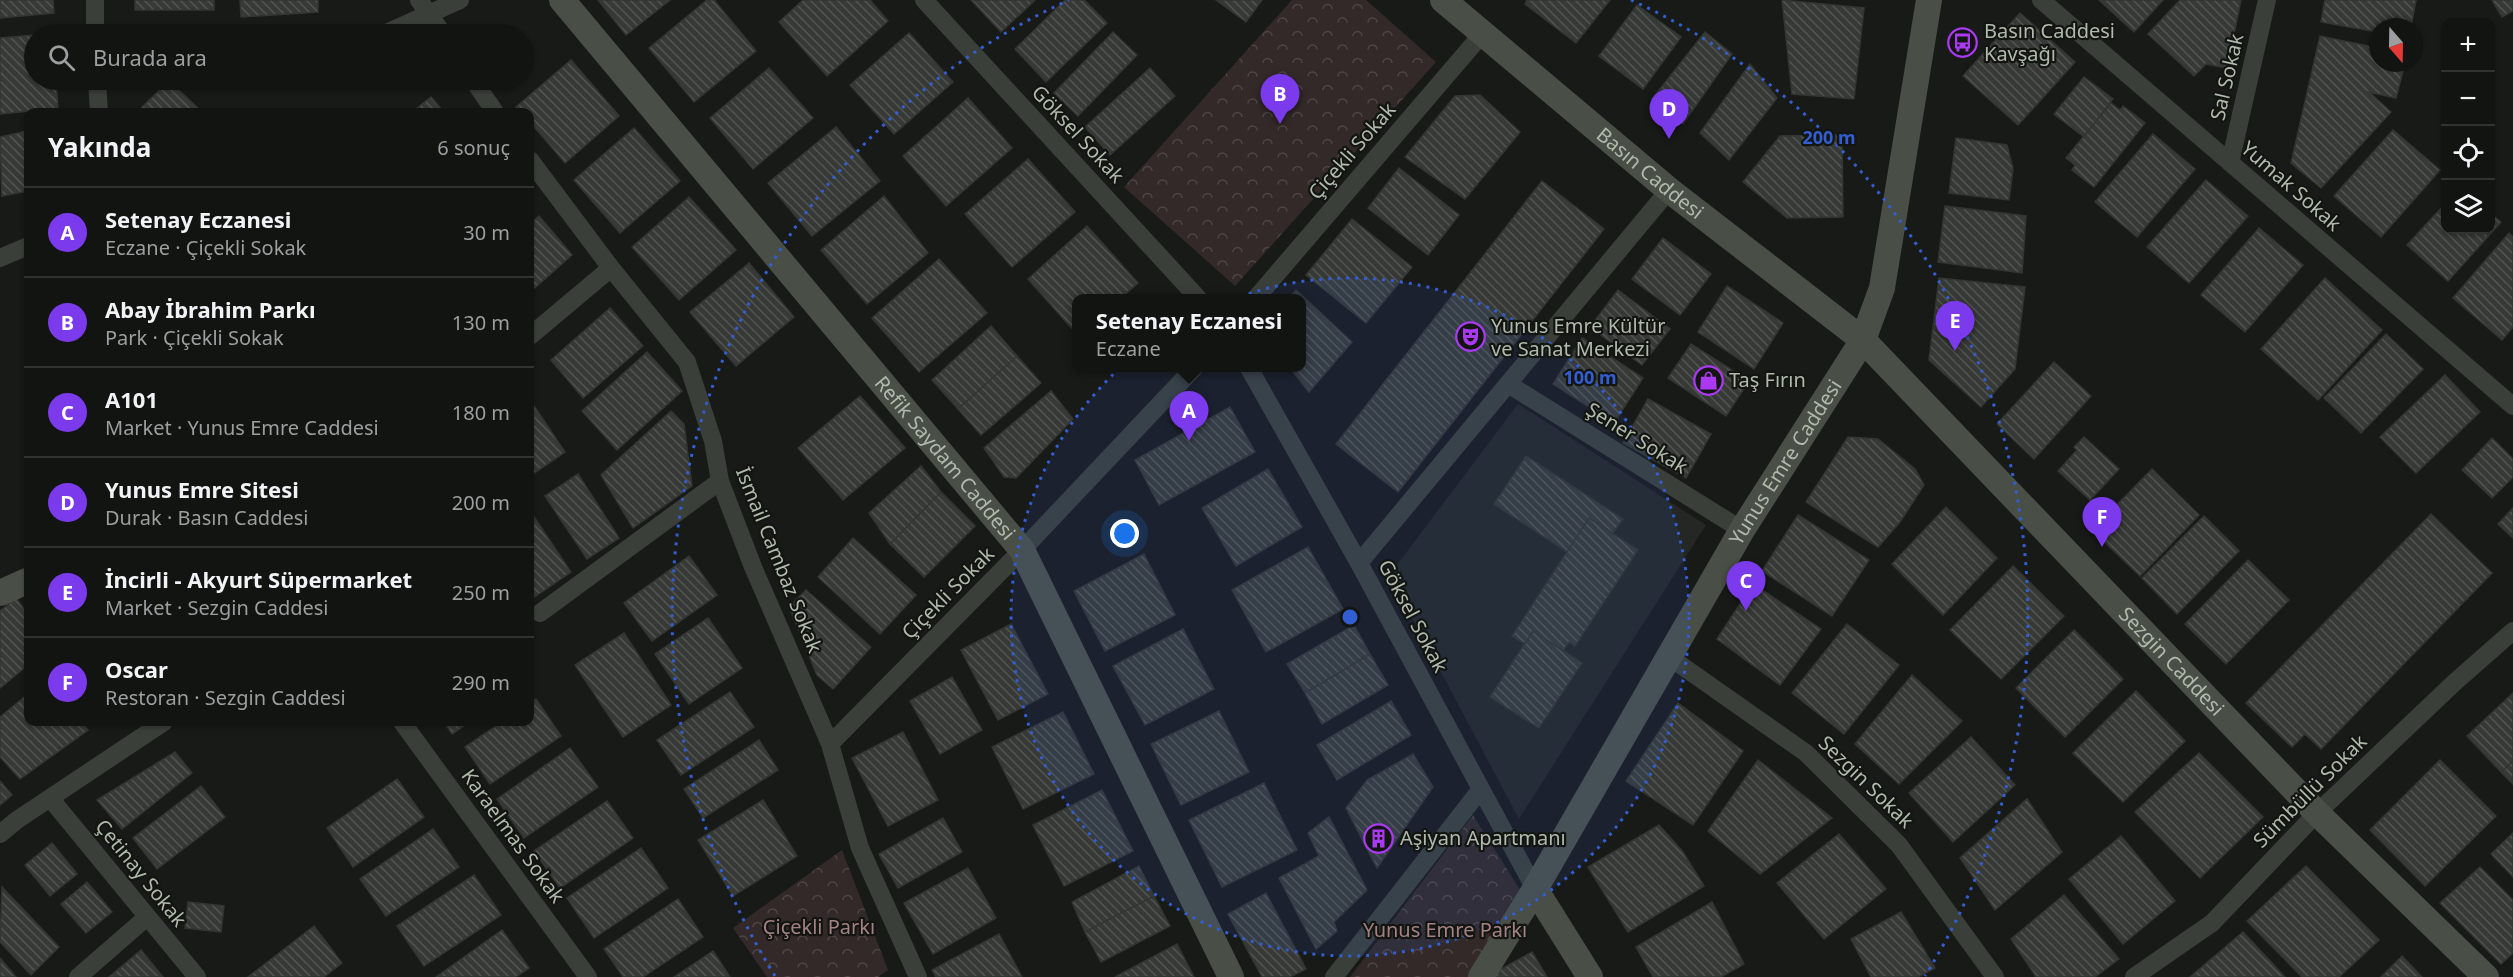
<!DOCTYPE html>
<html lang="tr">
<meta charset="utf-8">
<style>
body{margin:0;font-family:"Noto Sans",sans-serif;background:#1f2120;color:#f1f3f6}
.controls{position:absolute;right:18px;top:18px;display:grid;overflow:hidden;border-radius:12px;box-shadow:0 2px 4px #0004}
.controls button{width:54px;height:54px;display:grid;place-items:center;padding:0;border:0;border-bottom:2px solid #313332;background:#121412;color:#f1f3f6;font:30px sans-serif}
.compass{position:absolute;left:2369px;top:18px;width:54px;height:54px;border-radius:50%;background:#121412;box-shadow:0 2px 4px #0004;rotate:160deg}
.you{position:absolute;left:1125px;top:534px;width:21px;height:21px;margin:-15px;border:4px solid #fff;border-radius:50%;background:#1a73e8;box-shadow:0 0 0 9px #1a73e833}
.badge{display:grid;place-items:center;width:39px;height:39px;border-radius:50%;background:#7c3aed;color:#fff;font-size:20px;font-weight:700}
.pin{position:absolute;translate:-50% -50px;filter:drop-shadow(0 2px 3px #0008)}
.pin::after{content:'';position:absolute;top:32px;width:21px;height:18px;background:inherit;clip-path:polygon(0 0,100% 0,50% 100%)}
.popup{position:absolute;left:1072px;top:294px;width:234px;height:78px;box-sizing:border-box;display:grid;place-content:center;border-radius:12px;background:#121412;filter:drop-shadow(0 2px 4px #0005);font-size:20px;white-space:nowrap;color:#9c9e9f}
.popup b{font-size:22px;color:#f1f3f6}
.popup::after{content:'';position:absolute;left:50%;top:100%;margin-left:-12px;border:12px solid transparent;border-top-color:#121412}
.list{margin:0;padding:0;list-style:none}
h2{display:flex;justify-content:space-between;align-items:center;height:78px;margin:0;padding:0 24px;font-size:26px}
h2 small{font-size:20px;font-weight:400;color:#9c9e9f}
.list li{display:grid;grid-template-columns:39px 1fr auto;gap:18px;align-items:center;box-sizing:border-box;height:90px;padding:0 24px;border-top:2px solid #313332}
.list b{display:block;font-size:22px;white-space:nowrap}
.list p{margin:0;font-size:20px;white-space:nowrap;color:#9c9e9f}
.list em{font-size:20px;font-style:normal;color:#9c9e9f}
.icon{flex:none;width:33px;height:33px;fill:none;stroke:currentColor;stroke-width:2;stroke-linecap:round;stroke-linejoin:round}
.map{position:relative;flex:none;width:2513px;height:977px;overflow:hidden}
.search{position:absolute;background:#121412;box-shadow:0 2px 4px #0004;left:24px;top:24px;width:510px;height:66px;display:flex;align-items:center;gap:15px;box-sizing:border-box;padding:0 21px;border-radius:33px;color:#9c9e9f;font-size:22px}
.panel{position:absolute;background:#121412;box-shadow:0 2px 4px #0004;left:24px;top:108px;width:510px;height:618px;border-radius:12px}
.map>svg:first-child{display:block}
.built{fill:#242724}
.park{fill:url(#park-crowns)}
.building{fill:url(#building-back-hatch);stroke:#323632;stroke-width:1.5}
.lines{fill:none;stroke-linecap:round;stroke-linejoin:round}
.street{stroke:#3a3f39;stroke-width:18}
.secondary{stroke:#494f47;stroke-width:26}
.ring{fill:none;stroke:#335ed1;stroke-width:3;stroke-dasharray:3 6}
.labels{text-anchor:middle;stroke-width:4.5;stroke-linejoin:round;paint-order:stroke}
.poi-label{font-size:20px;fill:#b0baaa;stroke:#131513;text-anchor:start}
.street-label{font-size:20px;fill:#b0baaa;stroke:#131513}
.park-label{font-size:20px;fill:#a58282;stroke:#131513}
.centre{fill:#335ed1;stroke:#131513;stroke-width:3}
.ring-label{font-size:18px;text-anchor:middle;font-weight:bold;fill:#335ed1;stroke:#131513;stroke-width:4.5;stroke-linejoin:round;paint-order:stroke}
</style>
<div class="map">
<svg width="2513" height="977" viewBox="0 0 2513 977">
<defs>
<pattern id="park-crowns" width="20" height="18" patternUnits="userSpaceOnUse" patternTransform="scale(1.5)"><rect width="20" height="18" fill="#322928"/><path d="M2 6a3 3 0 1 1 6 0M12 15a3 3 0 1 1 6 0" fill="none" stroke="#4d4644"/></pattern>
<pattern id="building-back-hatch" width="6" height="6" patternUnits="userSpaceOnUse" patternTransform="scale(1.5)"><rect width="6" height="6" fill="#363935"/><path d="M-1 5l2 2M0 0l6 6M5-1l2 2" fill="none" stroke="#515450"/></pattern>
</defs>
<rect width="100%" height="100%" fill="#181a18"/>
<!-- built -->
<path class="built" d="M1518 404 1706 525 1519 819 1392 580 1396 566Z"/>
<!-- park -->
<path class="park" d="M1292 0H1366L1436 62 1235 286 1124 187Z
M1473 815 1522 893 1472 977H1350Z
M842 850 888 970 878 977H767L733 928Z"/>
<!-- building -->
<path class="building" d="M0 0H53L54 13 0 18Z
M135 0H214V10H135Z
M240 0H318V12L241 17Z
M598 0H670L626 35Z
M707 0H714L756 51 694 102 649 48Z
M803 0H870L888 21 827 76 779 22Z
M971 0H1035L1001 32Z
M1065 0H1084L1107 23 1046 82 1015 49Z
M1216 0H1262L1246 22Z
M1527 0H1610L1576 43 1525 4Z
M1782 0 1864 8 1854 99 1792 94Z
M2099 0H2163L2134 32Z
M2180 0H2241L2227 68 2206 64 2194 76 2148 34Z
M2325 0H2416L2411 27H2378V32L2321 22Z
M2492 0H2513V11L2502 17Z
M1637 5 1681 37 1643 89 1599 56Z
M2020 13 2075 62 2018 125 1963 76Z
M1113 32 1137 55 1078 116 1054 93Z
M1705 32 1732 54 1683 124 1652 99Z
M909 33 953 82 894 134 850 85Z
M34 35V80H56L58 108 0 114V38Z
M2320 36 2378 48V63H2405L2396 98 2369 92 2391 112 2321 188 2291 163Z
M571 60 619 116 565 163 530 122V112H521L516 107Z
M1750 64 1777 98 1729 160 1700 133Z
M769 68 813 118 753 169 710 118Z
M1150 68 1175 96 1110 155 1085 127Z
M2084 77 2113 99 2084 137 2054 114Z
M169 81 202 112H137Z
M1480 95 1520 132 1465 199 1405 157 1455 96Z
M431 97 444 112H412Z
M968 98 1012 148 946 206 903 156Z
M2111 103 2120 110 2123 106 2145 123 2094 187 2072 170 2075 165 2066 158Z
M836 127 880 181 812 236 768 183Z
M634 128 680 181 620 233 574 180Z
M2393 130 2440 170 2381 237 2334 196Z
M28 131V191L2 196 0 137Z
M2153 134 2195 169 2137 237 2095 202Z
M1842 135 1843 217 1787 218 1743 182 1780 136Z
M1956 138 2007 145 2013 169 2009 200 1949 193Z
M1028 159 1075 212 1012 267 965 214Z
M1399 168 1459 215 1428 255 1368 208Z
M2206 180 2248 216 2189 283 2147 247Z
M1542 181 1604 229 1398 492 1336 444Z
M884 196 928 253 867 304 821 250Z
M689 197 736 250 679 300 632 247Z
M2446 203V230H2490V213L2501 222 2448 281 2407 245Z
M1945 206 2026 216 2022 273 1938 262Z
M539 216 572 255 530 292V224Z
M1352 219 1412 267 1366 323 1306 275Z
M1087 226 1138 283 1121 298H1076V333L1028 279Z
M2259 228 2303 265 2245 332 2201 295Z
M2509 233 2513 237V327L2502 340 2453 298Z
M1663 238 1711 274 1680 315 1632 279Z
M939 259 987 313 919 372 872 318Z
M749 263 794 317 736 366 690 312Z
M1939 278 2025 287 2015 369 1981 407 1929 360Z
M2325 278 2382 330 2318 400 2261 349Z
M1727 286 1783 323 1754 369 1698 332Z
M1296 290 1352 342 1309 392 1290 368H1302V298H1289Z
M1618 290 1670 329 1642 365 1590 327Z
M610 308 643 346 583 398 551 360Z
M991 326 1017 356 958 409 932 380Z
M2386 334 2423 369 2361 433 2324 398Z
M1582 338 1643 378 1614 423 1553 384Z
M1691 344 1749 381 1726 416 1668 378Z
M647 352 682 391 617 450 582 411Z
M1017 356 1041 383 981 435 958 409Z
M2054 362 2091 396 2034 459 1997 424Z
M2445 375 2480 412 2416 473 2380 437Z
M1051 391 1073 419 1016 478 1004 477 984 448Z
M860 396 905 448 843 500 798 448Z
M1648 399 1711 434 1686 478 1623 443Z
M530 400 565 452 530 476Z
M1230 407 1255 452 1159 505 1135 460Z
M671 411 684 424 692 486 633 528 601 475Z
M1848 437 1878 439 1915 469 1924 485 1900 522 1878 547 1806 502Z
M2084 437 2119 469 2090 500 2058 471 2077 450 2074 447Z
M2492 438 2513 459V477L2492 498 2462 470Z
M1526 456 1623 519 1613 533 1589 518 1567 552 1494 504Z
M921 466 941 492 890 544 869 513Z
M1268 469 1302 527 1236 566 1202 508Z
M2152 469 2199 515 2140 576 2092 530Z
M578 474 619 538 587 559 545 496Z
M941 492 975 526 924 577 890 544Z
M1946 507 1997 558 1943 615 1892 564Z
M2513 508V538L2498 524Z
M530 511 571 572 533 598 530 593Z
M2431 514 2492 573 2321 749 2305 734 2292 747 2246 703Z
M1798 515 1869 560 1832 616 1762 571Z
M2204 516 2239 551 2177 614 2142 578Z
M1589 518 1638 550 1575 646 1569 642 1563 651 1533 631 1525 644 1512 636Z
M853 538 916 595 880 634 818 577Z
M1308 547 1343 609 1266 652 1232 590Z
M1144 554 1175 615 1105 651 1074 591Z
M689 556 717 595 652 641 624 603Z
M2248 560 2289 600 2226 664 2185 624Z
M2013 566 2064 616 2001 679 1950 630Z
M1753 584 1821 629 1780 685 1717 639Z
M806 590 871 647 833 689 817 675 789 607Z
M16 598 28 614V665L0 688V611Z
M708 618 742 668 689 704 655 654Z
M1011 624 1048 694 998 720 961 650Z
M1847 624 1899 665 1844 734 1792 693Z
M1354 625 1370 654 1305 693 1287 664Z
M1183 629 1214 689 1145 725 1113 666Z
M2074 630 2123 679 2065 737 2016 688Z
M1533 631 1582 663 1539 728 1490 697Z
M624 633 671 705 623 737 575 665Z
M1370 654 1388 685 1322 724 1305 693Z
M1912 675 1962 721 1899 784 1855 744Z
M952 677 982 730 940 754 910 701Z
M2136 691 2185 741 2123 802 2073 753Z
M730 692 754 727 681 775 657 740Z
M2513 693V761L2501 772 2467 736Z
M28 694V722H82L88 730 20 779 0 757V717Z
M536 699 561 736 490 784 465 747 502 722H530V703Z
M1391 701 1411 735 1337 780 1317 745Z
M1678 703 1743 751 1693 825 1626 781Z
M1219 711 1249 772 1181 805 1151 744Z
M1063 712 1094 774 1023 809 992 747Z
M444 722H470L452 734Z
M903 732 938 800 888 826 852 758Z
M1971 737 2015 785 1953 842 1909 793Z
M759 740 778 770 703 818 684 789Z
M570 748 598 787 524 838 497 799Z
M175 752 192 773 122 829 97 800Z
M2199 753 2263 817 2200 878 2135 812Z
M1413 754 1433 787 1377 868 1346 808 1367 780Z
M1758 760 1832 818 1760 874 1708 831Z
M2440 760 2496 816 2425 886 2370 830Z
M2513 761V784L2501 772Z
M397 779 424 817 353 867 327 828Z
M0 781 12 795 0 805Z
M1264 783 1297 850 1222 887 1189 820Z
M201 786 225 817 157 869 133 838Z
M1102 790 1133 851 1064 886 1033 825Z
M2027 799 2062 852 1995 910 1960 858Z
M763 800 797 856 733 896 698 840Z
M607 801 633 838 560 888 534 851Z
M1329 817 1367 890 1334 922 1337 931 1316 949 1279 878 1319 856 1308 833Z
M943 818 962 852 898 888 879 854Z
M1659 825 1683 852 1704 886 1628 932 1588 867Z
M433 829 459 867 386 916 360 879Z
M2513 833V877L2491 854Z
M1839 834 1886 889 1824 939 1777 883Z
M2121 836 2175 901 2123 944 2069 879Z
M52 843 77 874 50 896 25 865Z
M641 848 668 888 594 938 567 898Z
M1139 866 1154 896 1085 932 1072 902Z
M2306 866 2379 940 2339 977H2302L2247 921Z
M2480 867 2513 900V953L2501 964 2440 903Z
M968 868 996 918 933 954 904 903Z
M474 875 501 915 424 966 397 926Z
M87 882 112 912 86 933 61 904Z
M2 887 59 947 31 975 0 942Z
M1266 893 1306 969 1290 977H1262L1228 914Z
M2064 895 2119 959 2095 977H2036L2011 939Z
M1154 896 1170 926 1101 962 1085 932Z
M678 899 703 937 643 977H623L604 949Z
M188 902 224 906 221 932 185 928Z
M1712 902 1744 964 1721 977H1653L1636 947Z
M1901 912 1935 968 1918 977H1871L1851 939Z
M314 926 342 963 324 977H248Z
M502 930 529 968 516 977H436Z
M2243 932 2285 977H2190Z
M999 934 1022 977H936L932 970Z
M1177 944 1194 977H1115Z
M141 950 163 977H109Z
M713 951 730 977H674Z
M1532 952 1547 977H1492L1494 973Z
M2402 956 2422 977H2381Z
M0 958 16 977H0Z"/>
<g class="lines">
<!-- street -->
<path class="street" d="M95 0V34
M419 0 443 34
M924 0 1198 298
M2041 0 2513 406
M384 34 460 0
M97 80 99 112
M473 80 495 112
M530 160 611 268 687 362 713 441 720 481 753 567 830 744 860 848 918 977
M2230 163 2267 0
M0 258 28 246
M1256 298 1483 33
M530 336 611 268
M1249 368 1359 563 1535 889
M1508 384 1742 530
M1359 563 1669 190
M540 613 720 481
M1668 656 1806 753 1899 845 1995 977
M402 722 588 977
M830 744 1022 550 1194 368
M50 798 197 977
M0 834 17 820 164 722
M78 977 147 917
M1334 977 1481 789
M2134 977 2212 923 2317 813 2455 682 2513 631"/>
<!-- secondary -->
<g class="secondary">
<path id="s1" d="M562 0 1022 550 1231 977"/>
<path id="s2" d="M1443 0 1669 190 1863 340 2317 813 2486 977"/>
<path d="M0 593 27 581"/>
<path d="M1535 889 1590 977"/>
<path id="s3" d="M1481 977 1535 889 1742 530 1863 340 1882 288 1929 0"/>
</g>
</g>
<!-- distance rings -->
<circle cx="1350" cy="617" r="339" fill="#335ed1" fill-opacity=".12"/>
<g class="ring">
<circle cx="1350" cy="617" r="339"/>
<path d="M775 976A678 678 0 0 1 1069 0M1631 0A678 678 0 0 1 1925 976"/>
</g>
<!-- icons -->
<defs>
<symbol id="bus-ring" viewBox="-11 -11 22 22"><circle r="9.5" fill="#131513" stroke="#ac39f2" stroke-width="1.5"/><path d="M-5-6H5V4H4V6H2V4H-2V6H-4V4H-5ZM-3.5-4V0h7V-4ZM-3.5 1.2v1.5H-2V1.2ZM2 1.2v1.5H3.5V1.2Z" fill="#ac39f2"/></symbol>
<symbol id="theatre-ring" viewBox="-11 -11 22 22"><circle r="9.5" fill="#131513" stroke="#ac39f2" stroke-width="1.5"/><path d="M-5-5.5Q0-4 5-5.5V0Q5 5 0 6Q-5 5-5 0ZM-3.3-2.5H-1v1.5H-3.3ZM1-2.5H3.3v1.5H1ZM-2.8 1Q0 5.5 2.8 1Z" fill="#ac39f2"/></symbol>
<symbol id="shop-ring" viewBox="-11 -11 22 22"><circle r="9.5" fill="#131513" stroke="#ac39f2" stroke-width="1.5"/><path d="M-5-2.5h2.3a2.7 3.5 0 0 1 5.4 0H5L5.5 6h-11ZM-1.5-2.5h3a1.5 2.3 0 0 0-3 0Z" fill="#ac39f2"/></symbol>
<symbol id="building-ring" viewBox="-11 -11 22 22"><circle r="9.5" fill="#131513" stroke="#ac39f2" stroke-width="1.5"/><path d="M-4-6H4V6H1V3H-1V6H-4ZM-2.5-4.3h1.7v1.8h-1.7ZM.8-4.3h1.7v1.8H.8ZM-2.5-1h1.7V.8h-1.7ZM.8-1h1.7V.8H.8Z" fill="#ac39f2"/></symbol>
</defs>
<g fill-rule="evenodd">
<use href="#bus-ring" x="1946" y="26" width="33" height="33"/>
<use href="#theatre-ring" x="1454" y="320" width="33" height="33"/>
<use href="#shop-ring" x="1692" y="364" width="33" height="33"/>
<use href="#building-ring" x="1362" y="822" width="33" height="33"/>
</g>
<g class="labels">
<!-- poi labels -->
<g class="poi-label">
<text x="1984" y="38">Basın Caddesi<tspan x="1984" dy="23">Kavşağı</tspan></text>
<text x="1491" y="333">Yunus Emre Kültür<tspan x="1491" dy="23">ve Sanat Merkezi</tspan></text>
<text x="1729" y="387">Taş Fırın</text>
<text x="1400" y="845">Aşiyan Apartmanı</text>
</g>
<!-- street labels -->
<g class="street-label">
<text transform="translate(2227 77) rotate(-77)" y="7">Sal Sokak</text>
<text transform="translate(1078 134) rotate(47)" y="7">Göksel Sokak</text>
<text transform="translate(1352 151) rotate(-49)" y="7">Çiçekli Sokak</text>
<text dy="7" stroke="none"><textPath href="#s2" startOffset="270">Basın Caddesi</textPath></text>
<text transform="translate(2291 186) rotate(41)" y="7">Yumak Sokak</text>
<text transform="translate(1637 438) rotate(32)" y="7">Şener Sokak</text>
<text dy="7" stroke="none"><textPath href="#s1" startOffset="597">Refik Saydam Caddesi</textPath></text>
<text dy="7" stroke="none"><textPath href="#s3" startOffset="598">Yunus Emre Caddesi</textPath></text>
<text transform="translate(779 560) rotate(68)" y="7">İsmail Cambaz Sokak</text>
<text transform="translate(948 593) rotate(-45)" y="7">Çiçekli Sokak</text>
<text transform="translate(1413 616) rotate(62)" y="7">Göksel Sokak</text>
<text dy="7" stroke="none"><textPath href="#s2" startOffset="986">Sezgin Caddesi</textPath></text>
<text transform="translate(1866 782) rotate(44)" y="7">Sezgin Sokak</text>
<text transform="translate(2310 791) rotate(-45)" y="7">Sümbüllü Sokak</text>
<text transform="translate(513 836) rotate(54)" y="7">Karaelmas Sokak</text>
<text transform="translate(141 873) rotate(51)" y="7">Çetinay Sokak</text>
</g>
<!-- park labels -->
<g class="park-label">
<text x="819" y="934">Çiçekli Parkı</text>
<text x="1445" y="937">Yunus Emre Parkı</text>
</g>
</g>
<circle cx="1350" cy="617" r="9" class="centre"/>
<g class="ring-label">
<text x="1829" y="144">200 m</text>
<text x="1590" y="384">100 m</text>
</g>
</svg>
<div class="controls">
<button>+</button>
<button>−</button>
<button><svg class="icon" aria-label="locate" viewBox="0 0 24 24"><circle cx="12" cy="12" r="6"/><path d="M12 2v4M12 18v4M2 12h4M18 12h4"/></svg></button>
<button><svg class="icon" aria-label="layers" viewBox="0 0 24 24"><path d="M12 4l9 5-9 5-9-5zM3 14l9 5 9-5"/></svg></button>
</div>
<svg class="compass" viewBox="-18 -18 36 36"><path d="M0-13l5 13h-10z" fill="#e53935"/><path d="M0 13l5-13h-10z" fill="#9c9e9f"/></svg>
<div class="you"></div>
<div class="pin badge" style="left:1189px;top:441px">A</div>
<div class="popup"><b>Setenay Eczanesi</b>Eczane</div>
<div class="pin badge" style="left:1280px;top:124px">B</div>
<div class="pin badge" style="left:1746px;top:611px">C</div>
<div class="pin badge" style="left:1669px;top:139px">D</div>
<div class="pin badge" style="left:1955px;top:351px">E</div>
<div class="pin badge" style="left:2102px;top:547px">F</div>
<div class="search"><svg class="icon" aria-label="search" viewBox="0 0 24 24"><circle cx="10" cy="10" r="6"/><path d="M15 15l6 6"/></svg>Burada ara</div>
<section class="panel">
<h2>Yakında<small>6 sonuç</small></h2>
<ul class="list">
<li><span class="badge">A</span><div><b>Setenay Eczanesi</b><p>Eczane · Çiçekli Sokak</p></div><em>30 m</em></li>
<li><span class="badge">B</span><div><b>Abay İbrahim Parkı</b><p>Park · Çiçekli Sokak</p></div><em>130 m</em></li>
<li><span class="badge">C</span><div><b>A101</b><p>Market · Yunus Emre Caddesi</p></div><em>180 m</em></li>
<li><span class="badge">D</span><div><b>Yunus Emre Sitesi</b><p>Durak · Basın Caddesi</p></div><em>200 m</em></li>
<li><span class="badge">E</span><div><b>İncirli - Akyurt Süpermarket</b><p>Market · Sezgin Caddesi</p></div><em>250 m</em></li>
<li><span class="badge">F</span><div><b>Oscar</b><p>Restoran · Sezgin Caddesi</p></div><em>290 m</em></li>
</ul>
</section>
</div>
